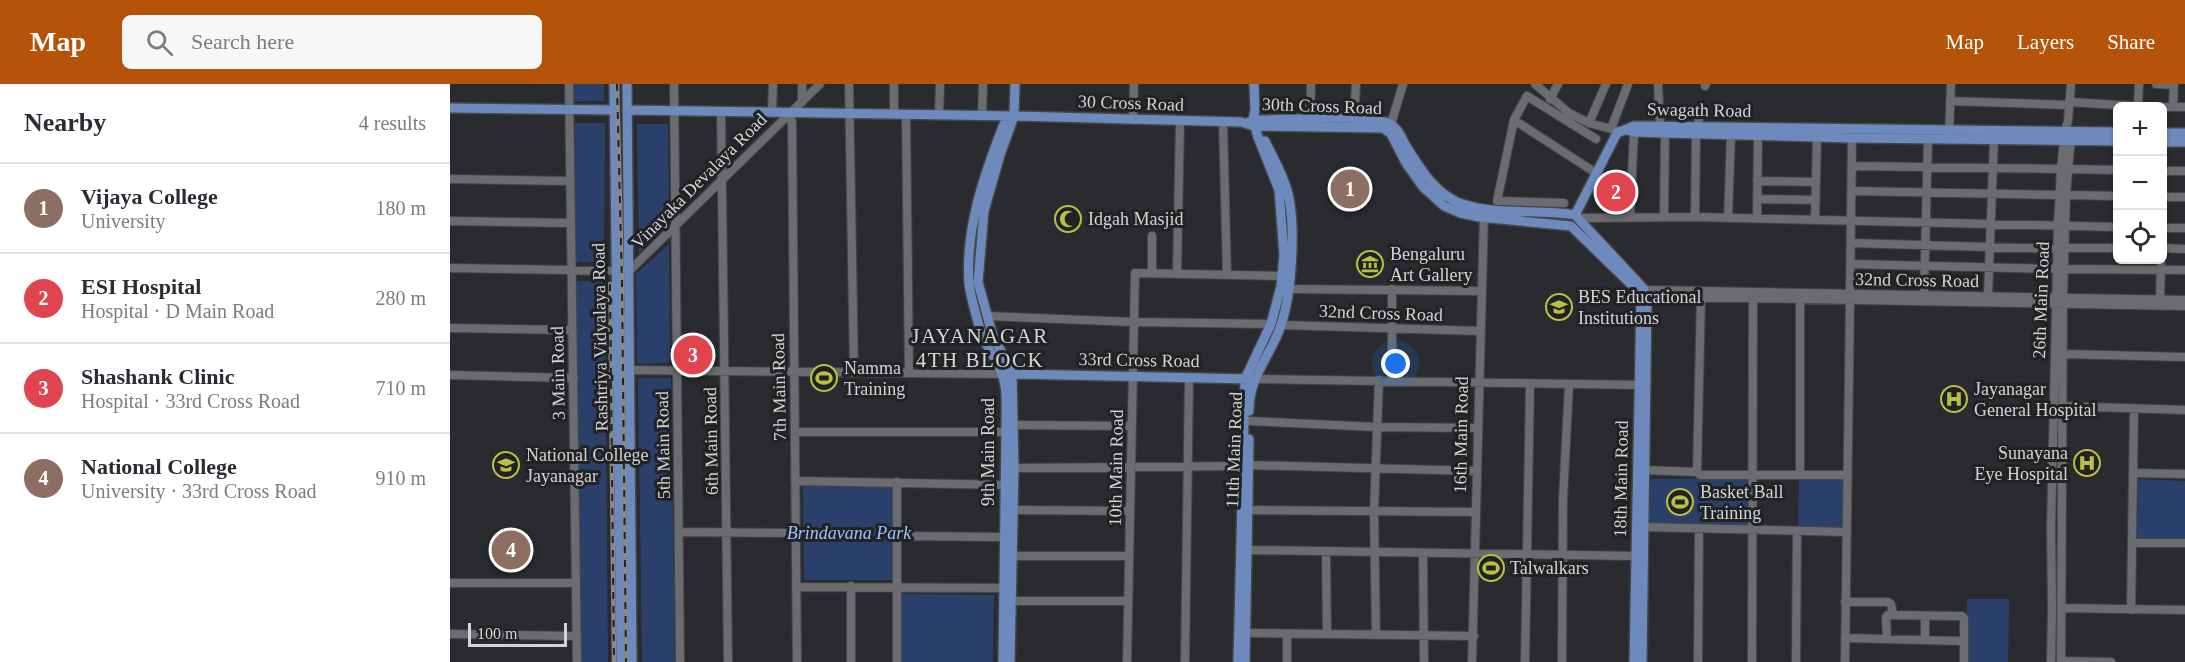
<!DOCTYPE html>
<meta charset="utf-8">
<style>
body{margin:0;font-family:"Times New Roman",serif;background:#f7f7f7;color:#2b2b33}
.controls{position:absolute;right:18px;top:18px;display:grid;overflow:hidden;border-radius:9px;box-shadow:0 2px 4px #0004}
.controls button{width:54px;height:54px;display:grid;place-items:center;padding:0;border:0;border-bottom:2px solid #e1e1e2;background:#fff;color:#2b2b33;font:30px sans-serif}
.scale{position:absolute;left:18px;bottom:15px;width:99px;box-sizing:border-box;padding-left:6px;border:3px solid #d3d4d5;border-top:0;font-size:16px;line-height:21px;white-space:nowrap;color:#d3d4d5;-webkit-text-stroke:4px #202224;paint-order:stroke}
.you{position:absolute;left:946px;top:280px;width:21px;height:21px;margin:-15px;border:4px solid #fff;border-radius:50%;background:#1a73e8;box-shadow:0 0 0 9px #1a73e833}
.badge{display:grid;place-items:center;width:39px;height:39px;border-radius:50%;background:#b45309;color:#fff;font-size:20px;font-weight:700}
.pin{position:absolute;translate:-50% -50%;border:3px solid #fff;box-shadow:0 2px 6px #0006}
.list{margin:0;padding:0;list-style:none}
h2{display:flex;justify-content:space-between;align-items:center;height:78px;margin:0;padding:0 24px;font-size:26px}
h2 small{font-size:20px;font-weight:400;color:#7c7c81}
.list li{display:grid;grid-template-columns:39px 1fr auto;gap:18px;align-items:center;box-sizing:border-box;height:90px;padding:0 24px;border-top:2px solid #e1e1e2}
.list b{display:block;font-size:22px;white-space:nowrap}
.list p{margin:0;font-size:20px;white-space:nowrap;color:#7c7c81}
.list em{font-size:20px;font-style:normal;color:#7c7c81}
.icon{flex:none;width:33px;height:33px;fill:none;stroke:currentColor;stroke-width:2;stroke-linecap:round;stroke-linejoin:round}
.map{position:relative;flex:none;width:1735px;height:578px;overflow:hidden}
header{display:flex;align-items:center;gap:36px;box-sizing:border-box;height:84px;padding:0 30px;background:#b45309;color:#fff}
header strong{font-size:28px}
nav{display:flex;gap:33px;margin-inline-start:auto;font-size:21px}
.search{width:420px;height:54px;background:#f7f7f7;display:flex;align-items:center;gap:15px;box-sizing:border-box;padding:0 21px;border-radius:9px;color:#7c7c81;font-size:22px}
main{display:flex}
aside{flex:1;background:#fff}
.map>svg:first-child{display:block}
.green{fill:#2a406b}
.lines{fill:none;stroke-linecap:round;stroke-linejoin:round}
.minor-casing{stroke:#444648;stroke-width:10}
.major-casing{stroke:#444648;stroke-width:12}
.minor{stroke:#6a6c6f;stroke-width:8}
.major{stroke:#6e89bc;stroke-width:9}
.rail-casing{stroke:#88898b;stroke-width:4.5}
.rail{stroke:#202224;stroke-width:2;stroke-dasharray:7;stroke-linecap:butt}
.labels{text-anchor:middle;stroke-width:6;stroke-linejoin:round;paint-order:stroke}
.street-label{font-size:18px;fill:#d3d4d5;stroke:#202224}
.poi-label{font-size:18px;fill:#d3d4d5;stroke:#202224;text-anchor:start}
.park-label{font-size:18px;font-style:italic;fill:#9fc0fe;stroke:#202224}
.quarter-label{font-size:21px;letter-spacing:1.5px;fill:#d3d4d5;stroke:#202224}
</style>
<header>
<strong>Map</strong>
<div class="search"><svg class="icon" aria-label="search" viewBox="0 0 24 24"><circle cx="10" cy="10" r="6"/><path d="M15 15l6 6"/></svg>Search here</div>
<nav><a>Map</a><a>Layers</a><a>Share</a></nav>
</header>
<main>
<aside>
<h2>Nearby<small>4 results</small></h2>
<ul class="list">
<li><span class="badge" style="background:#8d6e63">1</span><div><b>Vijaya College</b><p>University</p></div><em>180 m</em></li>
<li><span class="badge" style="background:#e0444e">2</span><div><b>ESI Hospital</b><p>Hospital · D Main Road</p></div><em>280 m</em></li>
<li><span class="badge" style="background:#e0444e">3</span><div><b>Shashank Clinic</b><p>Hospital · 33rd Cross Road</p></div><em>710 m</em></li>
<li><span class="badge" style="background:#8d6e63">4</span><div><b>National College</b><p>University · 33rd Cross Road</p></div><em>910 m</em></li>
</ul>
</aside>
<div class="map">
<svg width="1735" height="578" viewBox="0 0 1735 578">
<rect width="100%" height="100%" fill="#2a2b2e"/>
<!-- green -->
<path class="green" d="M122 0H154V17H122Z
M125 39H155L154 178H125Z
M187 40H218L219 137 189 169Z
M219 160 220 279 187 280 186 190Z
M126 197H155L158 578H129Z
M188 294H221L225 578H192Z
M1300 394 1299 442 1195 440 1196 395Z
M1349 394H1394V444L1348 443Z
M1688 395 1735 397V455L1687 454Z
M353 402H444L445 496H354Z
M452 510 544 511 543 578H452Z
M1517 515H1559L1558 578H1516Z"/>
<g class="lines">
<defs>
<path id="minor" d="M119 0 127 578
M224 0 230 578
M399 0 404 288
M1085 0 1119 29 1139 39 1169 47
M1208 0 1210 41
M1706 0 1724 1
M1255 2 1256 0
M1100 15 1108 0
M1500 17 1619 21
M352 18V0
M1620 18 1684 22
M1688 22 1689 0
M1723 22 1724 0
M1712 23H1735
M271 27 278 578
M322 28 323 0
M340 28 342 38 347 578
M444 30V0
M456 30 459 289
M489 30 490 0
M532 31 533 0
M860 35 861 0
M683 36 684 0
M904 36 906 0
M1064 36 1146 89
M773 38 777 191
M1139 39 1156 0
M941 40 953 0
M1248 42 1250 27
M1161 45 1178 0
M1499 51 1501 0
M1402 82 1611 85
M1617 85 1668 86
M1712 87H1735
M0 95 119 97
M1307 97 1366 98
M1402 107 1609 111
M1616 111 1668 112
M1712 113H1735
M1307 115 1366 116
M1114 119 1047 117 1064 36 1077 12 1146 55
M1180 132 1184 48
M1214 132 1215 49
M1245 133 1246 50
M1130 134 1245 133 1668 143
M1278 134 1281 50
M1307 134 1308 51
M1365 136 1367 53
M0 137 120 139
M1712 144H1735
M702 152V188
M1401 159 1607 165
M1614 164H1668
M1712 164 1735 165
M1401 180 1607 185
M0 184 179 187 370 0
M1614 185 1735 186
M727 189 730 37
M838 205 1031 207
M1198 206 1735 216
M1400 209 1402 54
M1474 211 1478 55
M1199 212 1735 222
M1538 212 1544 55
M1710 216 1711 176
M537 232 684 238 821 240
M831 241 1030 247
M0 244 122 246
M1612 270 1735 273
M180 286 556 290
M0 291 124 294
M804 295 1193 301
M942 297V205
M1612 322 1735 326
M799 337 926 343 1028 344
M564 341 682 342
M345 348H556
M798 381 1027 387
M561 384 792 382
M1191 386 1247 388 1250 391H1397
M1247 388 1251 211
M1683 389 1735 390
M1350 391V213
M345 397 561 401
M447 398V578
M562 426 680 427
M797 426 1026 428
M1194 443 1397 448
M229 448 346 449
M447 452 555 453
M1682 459H1735
M797 466 1186 472
M876 467 877 550
M973 469 974 578
M561 472H679
M0 499H126
M401 502V578
M346 503 558 504
M556 517H678
M1395 518H1438L1441 520 1443 531
M1611 524 1735 526
M1681 526 1684 325
M1475 532V555
M796 549 1024 552
M0 550 126 552
M926 551 924 428 929 296
M1395 554 1514 557
M1437 554 1436 533 1438 531 1512 532 1514 534V578
M1611 577 1661 578
M677 578 685 189 833 192
M735 578 739 294
M837 578V550
M1022 578 1034 130
M1075 578 1080 300
M1112 578 1113 415 1119 300
M1248 578 1249 445
M1302 578 1303 212
M1346 578 1347 447
M1395 578 1400 216
M1601 578 1602 523 1601 444 1608 142 1611 85 1615 46 1618 37 1621 0
M1611 578 1613 214 1616 111 1621 53"/>
<path id="major" d="M164 0 171 578
M177 0 182 578
M0 24 164 26
M177 26 564 32 791 38 804 42 933 44 941 50 956 79 973 103 994 122 1010 129 1029 133 1121 142 1190 209
M799 38 808 36C833 36 923 30 940 40 948 44 952 55 956 62 970 84 983 107 1007 118 1044 133 1087 124 1125 131L1194 205
M1177 46 1184 48 1215 49 1402 54 1668 57
M1712 49H1735
M1712 58H1735
M1125 131 1167 49 1184 42 1668 48
M562 290 800 295
M799 327C799 291 821 272 831 241 842 208 847 136 836 103 831 87 822 72 815 57
M553 578 556 344C556 327 558 306 552 290 547 275 536 263 531 249 527 234 521 215 519 200 515 145 534 91 554 40L562 33
M560 578 564 384 562 290 542 249 528 198 534 127 550 71 564 32 565 0
M788 578 795 295 821 240 831 202 834 171 829 106 808 53 803 36 805 26 804 0
M795 578 799 355
M1184 578 1191 212
M1192 578 1197 214"/>
</defs>
<!-- minor casing -->
<use href="#minor" class="minor-casing"/>
<!-- major casing -->
<use href="#major" class="major-casing"/>
<!-- minor -->
<use href="#minor" class="minor"/>
<!-- major -->
<use href="#major" class="major"/>
<defs>
<path id="rail" d="M167 0 172 200 176 578
M160 200 164 578"/>
</defs>
<!-- rail casing -->
<use href="#rail" class="rail-casing"/>
<!-- rail -->
<use href="#rail" class="rail"/>
</g>
<!-- icons -->
<defs>
<symbol id="mosque-ring" viewBox="-11 -11 22 22"><circle r="9.5" fill="#202224" stroke="#b9c046" stroke-width="1.5"/><path d="M3.5-4.9A6 6 0 1 0 3.5 4.9A5 5 0 1 1 3.5-4.9Z" fill="#b9c046"/></symbol>
<symbol id="museum-ring" viewBox="-11 -11 22 22"><circle r="9.5" fill="#202224" stroke="#b9c046" stroke-width="1.5"/><path d="M0-6L6-3V-2H-6V-3ZM-5-1h2V3h-2ZM-1-1h2V3h-2ZM3-1h2V3H3ZM-6 4H6V6H-6Z" fill="#b9c046"/></symbol>
<symbol id="university-ring" viewBox="-11 -11 22 22"><circle r="9.5" fill="#202224" stroke="#b9c046" stroke-width="1.5"/><path d="M0-5L7-2L0 1L-7-2ZM-4 1L0 2.5L4 1V4Q0 6-4 4Z" fill="#b9c046"/></symbol>
<symbol id="stadium-ring" viewBox="-11 -11 22 22"><circle r="9.5" fill="#202224" stroke="#b9c046" stroke-width="1.5"/><path d="M0-5a6.5 5 0 1 0 0 10a6.5 5 0 1 0 0-10ZM-3.5-1.8h7v3.6h-7Z" fill="#b9c046"/></symbol>
<symbol id="hospital-ring" viewBox="-11 -11 22 22"><circle r="9.5" fill="#202224" stroke="#b9c046" stroke-width="1.5"/><path d="M-5-5h3v3.5h4V-5h3V5h-3V1.5h-4V5h-3Z" fill="#b9c046"/></symbol>
</defs>
<g fill-rule="evenodd">
<use href="#mosque-ring" x="603" y="120" width="30" height="30"/>
<use href="#museum-ring" x="905" y="165" width="30" height="30"/>
<use href="#university-ring" x="1094" y="208" width="30" height="30"/>
<use href="#stadium-ring" x="359" y="279" width="30" height="30"/>
<use href="#hospital-ring" x="1489" y="300" width="30" height="30"/>
<use href="#hospital-ring" x="1622" y="364" width="30" height="30"/>
<use href="#university-ring" x="41" y="366" width="30" height="30"/>
<use href="#stadium-ring" x="1215" y="403" width="30" height="30"/>
<use href="#stadium-ring" x="1026" y="469" width="30" height="30"/>
</g>
<g class="labels">
<!-- street labels -->
<g class="street-label">
<text transform="translate(681 19) rotate(2)" y="6">30 Cross Road</text>
<text transform="translate(872 22) rotate(2)" y="6">30th Cross Road</text>
<text transform="translate(1249 26) rotate(1)" y="6">Swagath Road</text>
<text transform="translate(249 97) rotate(-45)" y="6">Vinayaka Devalaya Road</text>
<text transform="translate(1467 196) rotate(1)" y="6">32nd Cross Road</text>
<text transform="translate(1591 216) rotate(-88)" y="6">26th Main Road</text>
<text transform="translate(931 229) rotate(2)" y="6">32nd Cross Road</text>
<text transform="translate(150 253) rotate(-91)" y="6">Rashtriya Vidyalaya Road</text>
<text transform="translate(689 276) rotate(1)" y="6">33rd Cross Road</text>
<text transform="translate(108 289) rotate(-91)" y="6">3 Main Road</text>
<text transform="translate(329 303) rotate(-91)" y="6">7th Main Road</text>
<text transform="translate(1011 351) rotate(-89)" y="6">16th Main Road</text>
<text transform="translate(261 357) rotate(-91)" y="6">6th Main Road</text>
<text transform="translate(213 361) rotate(-91)" y="6">5th Main Road</text>
<text transform="translate(784 366) rotate(-88)" y="6">11th Main Road</text>
<text transform="translate(538 368) rotate(-90)" y="6">9th Main Road</text>
<text transform="translate(666 384) rotate(-89)" y="6">10th Main Road</text>
<text transform="translate(1171 395) rotate(-89)" y="6">18th Main Road</text>
</g>
<!-- poi labels -->
<g class="poi-label">
<text x="638" y="141">Idgah Masjid</text>
<text x="940" y="176">Bengaluru<tspan x="940" dy="21">Art Gallery</tspan></text>
<text x="1128" y="219">BES Educational<tspan x="1128" dy="21">Institutions</tspan></text>
<text x="394" y="290">Namma<tspan x="394" dy="21">Training</tspan></text>
<text x="1524" y="311">Jayanagar<tspan x="1524" dy="21">General Hospital</tspan></text>
<text x="1618" y="375" text-anchor="end">Sunayana<tspan x="1618" dy="21">Eye Hospital</tspan></text>
<text x="76" y="377">National College<tspan x="76" dy="21">Jayanagar</tspan></text>
<text x="1250" y="414">Basket Ball<tspan x="1250" dy="21">Training</tspan></text>
<text x="1060" y="490">Talwalkars</text>
</g>
<!-- park labels -->
<g class="park-label">
<text x="399" y="455">Brindavana Park</text>
</g>
<!-- quarter labels -->
<g class="quarter-label">
<text x="530" y="259">JAYANAGAR<tspan x="530" dy="24">4TH BLOCK</tspan></text>
</g>
</g>
</svg>
<div class="controls">
<button>+</button>
<button>−</button>
<button><svg class="icon" aria-label="locate" viewBox="0 0 24 24"><circle cx="12" cy="12" r="6"/><path d="M12 2v4M12 18v4M2 12h4M18 12h4"/></svg></button>
</div>
<div class="scale">100 m</div>
<div class="you"></div>
<div class="pin badge" style="left:900px;top:105px;background:#8d6e63">1</div>
<div class="pin badge" style="left:1166px;top:108px;background:#e0444e">2</div>
<div class="pin badge" style="left:243px;top:271px;background:#e0444e">3</div>
<div class="pin badge" style="left:61px;top:466px;background:#8d6e63">4</div>
</div>
</main>
